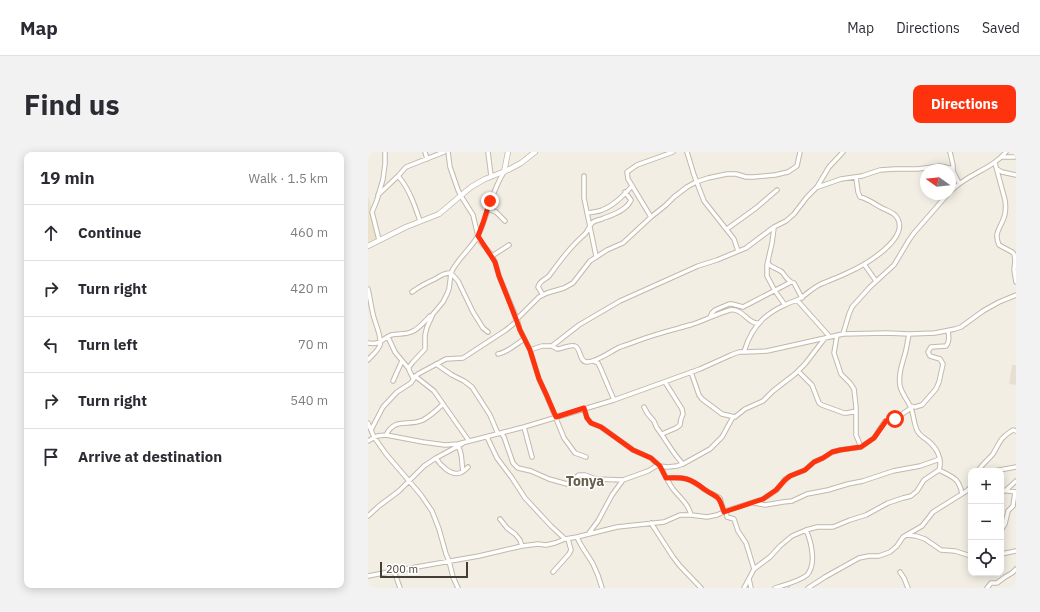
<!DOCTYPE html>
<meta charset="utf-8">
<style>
body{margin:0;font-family:"IBM Plex Sans",sans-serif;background:#f2f2f3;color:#2b2b33}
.controls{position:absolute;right:12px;bottom:12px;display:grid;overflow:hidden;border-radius:8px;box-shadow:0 2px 10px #0003}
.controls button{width:36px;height:36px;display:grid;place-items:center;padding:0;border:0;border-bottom:1px solid #e1e1e2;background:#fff;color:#2b2b33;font:20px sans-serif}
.compass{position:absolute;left:552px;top:12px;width:36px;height:36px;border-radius:50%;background:#fff;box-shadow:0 2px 10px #0003;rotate:285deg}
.scale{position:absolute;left:12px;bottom:10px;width:88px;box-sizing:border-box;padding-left:4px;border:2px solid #453e34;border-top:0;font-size:11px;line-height:14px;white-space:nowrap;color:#453e34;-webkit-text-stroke:3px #fff;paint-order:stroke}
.stop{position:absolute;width:12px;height:12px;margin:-9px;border:3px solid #ff320e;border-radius:50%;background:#fff}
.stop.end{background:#ff320e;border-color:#fff;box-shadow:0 1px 4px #0008}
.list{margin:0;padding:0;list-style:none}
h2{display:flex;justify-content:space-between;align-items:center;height:52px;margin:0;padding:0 16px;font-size:17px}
h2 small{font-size:13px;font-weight:400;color:#7c7c81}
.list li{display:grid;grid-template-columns:26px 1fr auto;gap:12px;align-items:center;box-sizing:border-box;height:56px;padding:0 16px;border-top:1px solid #e1e1e2}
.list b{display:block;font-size:15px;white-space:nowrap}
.list em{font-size:13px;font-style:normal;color:#7c7c81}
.icon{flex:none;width:22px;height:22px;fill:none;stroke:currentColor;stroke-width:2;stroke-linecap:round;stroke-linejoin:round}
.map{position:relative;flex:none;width:648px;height:436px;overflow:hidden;border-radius:8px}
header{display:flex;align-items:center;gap:24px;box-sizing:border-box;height:56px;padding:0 20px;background:#fff;border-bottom:1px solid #e1e1e2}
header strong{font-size:19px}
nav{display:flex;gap:22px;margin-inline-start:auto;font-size:14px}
.intro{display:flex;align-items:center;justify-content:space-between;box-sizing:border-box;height:96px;padding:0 24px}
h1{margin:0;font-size:28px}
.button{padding:10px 18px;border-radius:8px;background:#ff320e;color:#fff;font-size:14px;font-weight:700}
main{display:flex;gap:24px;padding:0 24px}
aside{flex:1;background:#fff;border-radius:8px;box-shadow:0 2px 10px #0003}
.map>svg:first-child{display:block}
.residential{fill:#e7e0d2}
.education{fill:#ece3cd}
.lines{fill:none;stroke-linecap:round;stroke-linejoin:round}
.stream{stroke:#9dd0f2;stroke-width:1}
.minor-casing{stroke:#c1b9a9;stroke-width:5.5}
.tertiary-casing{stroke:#c1b9a9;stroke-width:6}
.minor{stroke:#fff;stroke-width:3.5}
.tertiary{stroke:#fff;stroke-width:4.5}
.route{stroke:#ff320e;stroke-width:5}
.labels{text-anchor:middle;stroke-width:3;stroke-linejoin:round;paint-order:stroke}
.quarter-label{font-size:14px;font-weight:bold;fill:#685c4b;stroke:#fff}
</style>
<header>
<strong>Map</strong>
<nav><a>Map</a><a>Directions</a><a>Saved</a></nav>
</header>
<div class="intro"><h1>Find us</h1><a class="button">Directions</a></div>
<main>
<aside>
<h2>19 min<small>Walk · 1.5 km</small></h2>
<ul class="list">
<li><svg class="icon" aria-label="ahead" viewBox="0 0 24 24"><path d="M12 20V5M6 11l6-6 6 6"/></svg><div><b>Continue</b></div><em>460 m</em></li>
<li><svg class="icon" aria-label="right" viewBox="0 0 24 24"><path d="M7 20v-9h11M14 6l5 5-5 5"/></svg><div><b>Turn right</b></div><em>420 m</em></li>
<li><svg class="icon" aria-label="left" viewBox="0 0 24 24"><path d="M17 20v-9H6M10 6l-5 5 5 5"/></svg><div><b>Turn left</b></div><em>70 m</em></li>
<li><svg class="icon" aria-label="right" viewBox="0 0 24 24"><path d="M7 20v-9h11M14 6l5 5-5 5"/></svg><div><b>Turn right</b></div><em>540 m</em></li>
<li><svg class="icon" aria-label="arrive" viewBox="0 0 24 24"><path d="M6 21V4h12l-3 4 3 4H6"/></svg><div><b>Arrive at destination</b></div></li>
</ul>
</aside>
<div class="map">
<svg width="648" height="436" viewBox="0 0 648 436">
<rect width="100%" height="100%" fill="#f2eee4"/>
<!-- residential -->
<path class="residential" d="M644 213H648V233L641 232Z"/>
<!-- education -->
<path class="education" d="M0 46H1L10 85 0 92Z"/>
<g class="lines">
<!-- stream -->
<path class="stream" d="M420 436 422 434"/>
<defs>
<path id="minor" d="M57 0 59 7
M80 0 82 15 90 38 93 44 105 63 110 84 111 88 123 102 127 110 131 124 149 167 152 178 162 198 171 227 178 242 196 286 207 301 218 305
M120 0 123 24
M319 0 326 23 336 49 366 87 370 99
M582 0 585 13V19
M634 5H648
M627 11 637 48C638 55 638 62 635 68 631 78 626 81 631 93L644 100 646 102 647 108 646 118 648 130
M629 17 634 20 648 23
M30 24C41 36 47 54 52 69
M216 24V46L228 104
M450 35 473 27 494 24 512 18 527 17H550L572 14 582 16 585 19 591 31
M582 40C598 22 623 18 638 0
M10 43 30 24 38 15 76 0
M120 57 128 60 137 69
M219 61C224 60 230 60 234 58 245 54 257 42 264 34
M283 65 260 27 259 20 269 13 305 0
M406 76 404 91 399 113V124L407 139 417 153
M359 77 388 56 409 38
M11 88 4 60 9 48 15 27 17 12V0
M124 104 141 93
M400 111C403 116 409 116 414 120 418 125 420 130 426 131L434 146
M496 112 508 129
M0 137C2 145 3 154 5 162 7 172 14 184 12 193 10 199 4 203 0 208
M44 140C52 134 58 131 67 127 73 124 76 120 83 121L90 129 105 160 115 176 120 180
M175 143 170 135C172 128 177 128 181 124 192 109 203 94 217 82 220 79 221 74 224 71 227 68 232 68 236 66 245 63 259 58 263 48L257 40
M429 148 462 185
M342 165 344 161 347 158 361 152H364L375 155 423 130
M149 167 171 145 179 141 196 136 205 131 222 109 239 98 255 91 283 65 298 53 306 45 319 35 328 30 340 26 359 22H368L378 25H385L407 23 420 20 429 14 432 0
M475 182 481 162 484 155 502 135 526 113 541 88 546 81 580 42
M469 183 466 201 473 222 482 231 486 237 488 255V283L493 295
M20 185 27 200 41 217
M0 191C14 193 13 187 23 183 30 181 36 183 43 180 50 178 57 169 62 164
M184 194 189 197C194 197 202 192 207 194 213 196 211 210 219 210 229 210 243 199 252 195 258 193 264 191 269 189 287 182 304 178 322 173 336 169 348 162 362 158 375 156 380 172 390 171
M162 198 174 194H184L211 173 252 149 330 114 349 108 378 96 406 75 418 69 426 62 439 45 449 35 461 15 475 0
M376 200C380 186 386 175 396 166 402 161 410 156 417 153 422 150 428 149 433 146 440 141 446 135 453 132 462 128 471 125 479 121 495 114 547 85 527 63 524 60 518 58 514 56 506 52 501 47 492 45L490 40 488 26
M130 202C140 200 147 193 156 187
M225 209 230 211 232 215 246 248
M68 212 84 223 96 229 104 235 122 263 130 282
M430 219 444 233 451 251 454 253 476 261H479L488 259
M323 220 331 243 334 247 354 262 367 265 377 257 395 249 405 239 427 222 437 212 457 186
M47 224 66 239 101 289
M45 226 41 218V215L45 210 57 197V183L59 175 65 162 75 150 79 142 81 137 83 121 85 117C92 105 103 96 110 84 120 63 123 40 136 20
M25 229 34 209
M542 254 547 255 554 253 568 237 571 230 575 212 572 207 562 204 560 200 563 195 578 194C582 190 581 184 580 179
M276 255C278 260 281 264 285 268 287 270 287 273 289 276 298 288 305 302 315 312
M216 257 219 266 223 271 233 275 265 298 283 306 290 313 292 314 299 315 309 314 315 312 342 297 354 285 365 265
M0 271 6 285 18 302 53 343 64 359 71 377 78 402 81 409 85 425 90 436
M156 275 164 305
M3 278 15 255 29 240 43 231 47 225 50 222 78 207 95 206 138 178 149 169
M133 281 136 285 145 311 150 316 163 319 181 327 199 332 211 323H217L228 327 255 328 280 319 290 313
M294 282 308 276 312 273 313 267 315 262 314 257 297 230
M18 283C27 265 40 275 55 268 62 264 69 258 75 252
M119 285 129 306 144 326 157 346 183 374 197 387
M0 289 9 284 18 283 55 290 77 293 90 292 156 275 246 248 332 217 363 203 371 200H376L399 199 475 182 519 181 541 182 567 181 587 177 593 175 615 159 631 150 648 143
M90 294C95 302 93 310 95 319
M68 306C72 313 83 324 92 321 95 320 98 317 100 315
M292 314C296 322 300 330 305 337 312 346 320 351 323 363
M571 318C585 325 591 326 594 342
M610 319C614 312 620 308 625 302 632 290 632 286 645 278L648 279
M626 319 648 315
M298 326C319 325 321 326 337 338 342 341 347 343 352 346L356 360
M633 338 648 340
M637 339 648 329
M386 351 397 353 415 350 424 349 439 342 460 338 480 332 495 329 525 319 552 314 572 307
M358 359 359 365 366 367 370 379 378 391 386 417
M0 364 11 354 31 339 56 314 68 306 94 292
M132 367 139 376 147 382 152 388 154 394
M283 371 305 405 312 414 333 436
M633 378 637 372 640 359 645 354 647 340
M221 381 230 369 244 343 255 328
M539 383 548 384 557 387 573 398 587 399 603 404
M209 385C213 395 220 403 225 412 229 420 232 428 234 436
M633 402 648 399
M26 419 32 436
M185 420 201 402 203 398 200 387
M532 420 536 426 540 436
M0 424 26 419 111 404 154 394 170 392 178 393 187 391 197 387 209 385 249 375 296 370 312 363H323L339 365 349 363 360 358 395 347 409 338 417 327 422 324 437 318 446 310 455 306 465 300 472 298 493 295 506 286 517 269 527 267 543 256
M381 427 383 436
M376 436 386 417 402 405 412 394 424 384 438 378 449 375H465L482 368 498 363 520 351 535 346 543 344 549 339 556 328 571 318C575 306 568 295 559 288 556 286 552 283 550 280 546 274 546 264 543 256 540 249 534 242 532 234 530 221 535 210 538 198 539 193 540 187 541 182
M407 436C416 433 432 429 439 423 449 412 443 389 438 378
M440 436 457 425 491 406 501 404H511L522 400 529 394 535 385 554 374 565 360 597 340 601 337 603 334
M619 436 623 431H629L637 425 644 421 648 417"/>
<path id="tertiary" d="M136 20 140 0
M0 94 38 75 71 62 103 35 117 27 140 18 153 11 167 0"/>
</defs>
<!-- minor casing -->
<use href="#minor" class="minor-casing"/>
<!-- tertiary casing -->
<use href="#tertiary" class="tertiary-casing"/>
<!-- minor -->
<use href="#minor" class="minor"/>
<!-- tertiary -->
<use href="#tertiary" class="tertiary"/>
</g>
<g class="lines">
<!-- route -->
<path class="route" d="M122 49 115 71 110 84 127 110 131 124 148 167 152 178 162 198 171 227 178 242 188 265 216 256 219 266 223 271 233 275 265 298 283 306 292 314 298 326C316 325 322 326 336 337 350 347 350 341 356 360L395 347 408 338 417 328 422 324 437 318 446 310 455 306 464 300 472 298 493 295 506 286 518 269 527 267"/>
</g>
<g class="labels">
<!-- quarter labels -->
<g class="quarter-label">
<text x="217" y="334">Tonya</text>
</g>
</g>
</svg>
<div class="controls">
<button>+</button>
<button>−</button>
<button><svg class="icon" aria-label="locate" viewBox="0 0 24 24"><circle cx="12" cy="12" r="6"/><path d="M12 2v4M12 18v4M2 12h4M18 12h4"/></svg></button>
</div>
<svg class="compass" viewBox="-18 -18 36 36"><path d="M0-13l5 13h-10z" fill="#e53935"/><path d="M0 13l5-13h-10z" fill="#7c7c81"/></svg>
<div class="scale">200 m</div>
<div class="stop" style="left:527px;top:267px"></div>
<div class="stop end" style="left:122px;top:49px"></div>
</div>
</main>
